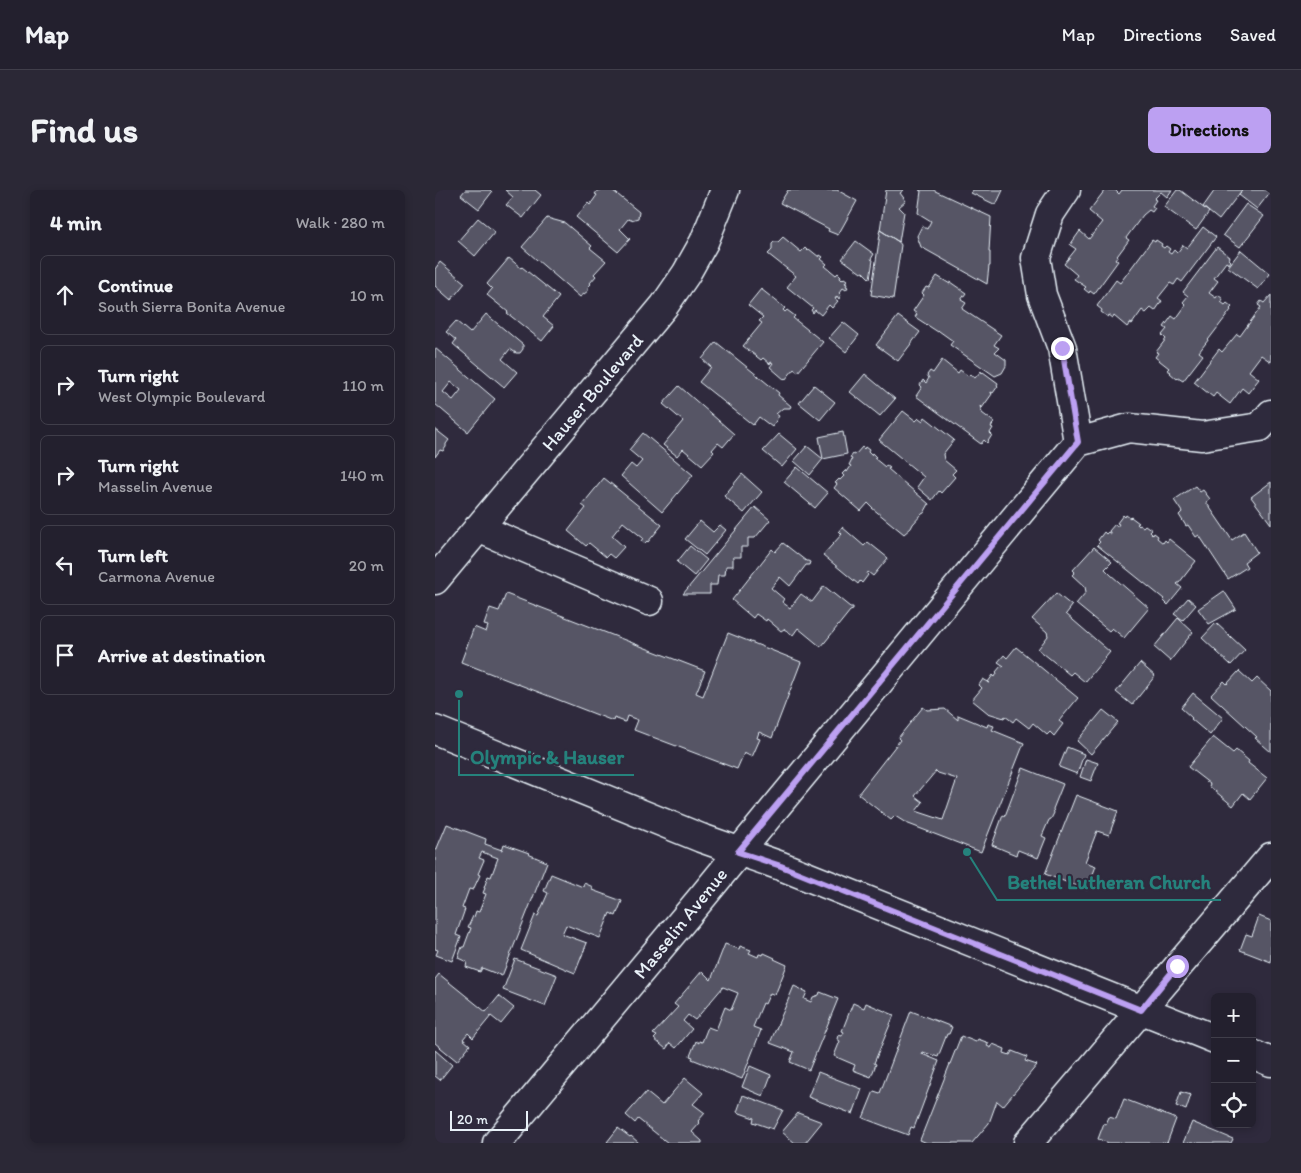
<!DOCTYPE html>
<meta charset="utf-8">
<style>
body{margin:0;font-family:Itim,sans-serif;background:#2b2836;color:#f1f3f6}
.controls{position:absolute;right:15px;bottom:15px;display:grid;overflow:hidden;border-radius:8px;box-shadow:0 2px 8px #0003}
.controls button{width:45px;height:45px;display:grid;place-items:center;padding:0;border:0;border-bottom:1px solid #403e4a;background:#23202e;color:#f1f3f6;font:25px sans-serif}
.scale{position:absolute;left:15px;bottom:12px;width:78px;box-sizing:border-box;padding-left:5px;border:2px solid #e8f1f8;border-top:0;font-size:14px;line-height:18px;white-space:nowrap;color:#e8f1f8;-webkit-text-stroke:4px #2f2a3d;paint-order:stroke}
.stop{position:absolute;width:15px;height:15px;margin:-11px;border:4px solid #bca0f2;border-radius:50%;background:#fff}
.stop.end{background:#bca0f2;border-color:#fff;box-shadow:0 1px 5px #0008}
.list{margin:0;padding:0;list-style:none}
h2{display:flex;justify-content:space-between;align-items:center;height:65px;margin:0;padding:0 20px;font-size:21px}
h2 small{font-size:16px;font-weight:400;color:#a3a3aa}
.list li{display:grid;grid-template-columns:32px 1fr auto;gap:15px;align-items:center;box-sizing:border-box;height:80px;margin:0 10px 10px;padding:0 10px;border:1px solid #403e4a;border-radius:8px}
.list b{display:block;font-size:19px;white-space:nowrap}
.list p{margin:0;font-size:16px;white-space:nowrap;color:#a3a3aa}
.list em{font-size:16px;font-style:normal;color:#a3a3aa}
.icon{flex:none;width:28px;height:28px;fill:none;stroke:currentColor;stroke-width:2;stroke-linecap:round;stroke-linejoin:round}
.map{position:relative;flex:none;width:836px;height:953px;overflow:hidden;border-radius:8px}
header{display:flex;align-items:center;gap:30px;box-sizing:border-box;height:70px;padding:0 25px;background:#23202e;border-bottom:1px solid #403e4a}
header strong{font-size:24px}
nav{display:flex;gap:28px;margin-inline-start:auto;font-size:18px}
.intro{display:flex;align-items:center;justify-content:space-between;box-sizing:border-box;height:120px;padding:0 30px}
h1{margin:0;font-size:35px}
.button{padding:12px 22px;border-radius:8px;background:#bca0f2;color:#111;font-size:18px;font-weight:700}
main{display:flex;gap:30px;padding:0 30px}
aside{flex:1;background:#23202e;border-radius:8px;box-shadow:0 2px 8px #0003}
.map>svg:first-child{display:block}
.building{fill:#575565;stroke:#e8f1f8;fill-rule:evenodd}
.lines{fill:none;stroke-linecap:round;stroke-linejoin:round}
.minor-casing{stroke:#e8f1f8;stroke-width:31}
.major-casing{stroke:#e8f1f8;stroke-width:31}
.minor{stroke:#2f2a3d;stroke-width:28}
.major{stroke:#2f2a3d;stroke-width:28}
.route{stroke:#bca0f2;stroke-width:6}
.labels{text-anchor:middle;stroke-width:4;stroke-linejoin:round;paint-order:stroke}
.street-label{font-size:19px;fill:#e8f1f8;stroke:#2f2a3d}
.leader{fill:none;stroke:#25827c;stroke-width:2}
.callout-dot{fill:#25827c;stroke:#2f2a3d;stroke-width:2}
.callout-label{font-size:20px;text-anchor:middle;font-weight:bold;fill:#25827c;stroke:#2f2a3d;stroke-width:4;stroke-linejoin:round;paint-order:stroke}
</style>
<header>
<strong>Map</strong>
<nav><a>Map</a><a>Directions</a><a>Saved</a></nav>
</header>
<div class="intro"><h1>Find us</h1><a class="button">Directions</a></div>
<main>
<aside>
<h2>4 min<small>Walk · 280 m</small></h2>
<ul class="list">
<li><svg class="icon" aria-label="ahead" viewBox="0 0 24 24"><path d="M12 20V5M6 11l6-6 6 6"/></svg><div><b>Continue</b><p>South Sierra Bonita Avenue</p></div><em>10 m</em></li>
<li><svg class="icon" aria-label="right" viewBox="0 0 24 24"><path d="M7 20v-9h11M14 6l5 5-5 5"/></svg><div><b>Turn right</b><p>West Olympic Boulevard</p></div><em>110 m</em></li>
<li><svg class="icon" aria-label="right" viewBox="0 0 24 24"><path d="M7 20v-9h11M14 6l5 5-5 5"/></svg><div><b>Turn right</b><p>Masselin Avenue</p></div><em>140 m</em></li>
<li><svg class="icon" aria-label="left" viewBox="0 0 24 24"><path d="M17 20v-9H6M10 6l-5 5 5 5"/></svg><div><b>Turn left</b><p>Carmona Avenue</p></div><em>20 m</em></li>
<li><svg class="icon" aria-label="arrive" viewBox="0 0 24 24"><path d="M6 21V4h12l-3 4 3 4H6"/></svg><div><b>Arrive at destination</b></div></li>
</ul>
</aside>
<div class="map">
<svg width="836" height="953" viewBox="0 0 836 953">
<rect width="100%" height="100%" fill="#2f2a3d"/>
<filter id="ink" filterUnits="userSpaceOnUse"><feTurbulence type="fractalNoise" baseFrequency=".02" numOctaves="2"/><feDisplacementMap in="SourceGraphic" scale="10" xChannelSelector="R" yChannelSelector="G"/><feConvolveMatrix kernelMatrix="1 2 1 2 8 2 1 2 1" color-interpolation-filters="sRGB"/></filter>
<g filter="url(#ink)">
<!-- building -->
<path class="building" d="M30 0H55L57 2 44 19 26 5Z
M70 0H100L106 5 88 28 71 15 78 7Z
M163 0H177L204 22 203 28 196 30 193 29 185 39 195 49 183 62 141 27 153 13 155 15 162 5 160 4Z
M353 0H402L422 11 403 45 393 41 394 39 345 13Z
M451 0H469L465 3 471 11 464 17 469 22 464 52 445 40Z
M484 0H498L556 27 554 62H555V76H554L552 94 486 57 482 46 487 36 492 39 496 31 483 23 486 1Z
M538 0H568L561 15 536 3Z
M670 0H680L684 4 687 0H737L732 7 726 2 719 9 721 10 717 16 720 18 717 22 714 20 708 25 691 48 694 50 680 69 683 71 659 104 655 101 654 103 649 99 651 97 639 89 642 85 629 74 641 59 635 55 645 41 654 49 667 32 654 21Z
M742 0H745L774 22 761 40 729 17Z
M780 0H807L784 30 768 17Z
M807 0H836V1L822 19 804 5Z
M811 14 829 26 805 57 788 45Z
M43 28 60 42 40 66 23 51Z
M112 28 130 33 157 56 155 58 171 71 159 84 161 86 155 93 156 94 153 97V101L145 107 87 57Z
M768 37 781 47 747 92 743 89 739 95 735 93 723 108 727 111 720 121 716 118 711 123 707 120 697 134 695 133 692 137 679 126 678 128 674 125 673 127 666 122 667 120 662 116 681 90 685 93 717 50 720 52 721 50 727 54 726 56 729 58 731 56 735 59 733 62 736 64 739 60 742 63 748 55 752 58Z
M445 40 464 52 466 55 458 109 436 105 445 44 444 43Z
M348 47 366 62 370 58 373 61 374 59 384 67 385 65 388 67 386 69 392 74 390 76 401 85 403 83 406 86 405 88 407 90 409 88 412 90 410 93 412 94 411 96 413 97 411 100 408 98 404 103 406 105 404 109 402 106 400 109 403 111 397 118 394 115 386 125 380 120 378 123 376 120 378 118 352 97 361 86 333 64 337 60V54L339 52H343Z
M421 51 439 64 436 69 438 70 435 89 428 82 426 83 407 69Z
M782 57 795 67 794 69 796 71 794 74 791 72 779 88 783 91 774 103 781 108 783 105 788 109 786 112 790 115 792 113 797 117 795 119 796 120 764 162 768 165 748 191 743 188 742 189 735 183 736 182 732 180 734 178 720 167 723 163 721 162 731 149 727 145 732 139 729 137 737 126 741 129 751 115 748 112 753 106 748 102Z
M806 60 835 84 823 99 793 77Z
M74 68 86 78 87 77 124 107 108 127 119 136 107 151 72 123 73 122 52 105 57 99 52 94Z
M5 72 30 93 16 110 0 96V79Z
M502 86 515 94V92L531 103 526 110 531 113 527 119 566 145 559 155 564 158 560 162 571 170V176L567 183 560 186 515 155 518 151 504 141 503 142 480 127 482 124 478 121 489 105 487 103 491 97 494 98Z
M326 99 350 118 348 120 350 122 352 120 360 126 358 128 388 152 363 182 359 179 350 190 335 177 338 173 336 172 335 174 328 168 326 170 308 156 327 133 324 131 328 127 313 115Z
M836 105V172L826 165 814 181 824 189 813 203 807 198 795 214 781 203 778 207 759 192 784 159 787 162 802 144 805 146 826 117 823 115 826 111 829 113Z
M51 124 88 155V159L85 163H81L75 159 67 169 82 182 69 197 18 154 21 150 11 142 21 131 35 143Z
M463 126 485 142 463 171 441 155Z
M408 132 424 145 411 162 394 148Z
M281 152 344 203 343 205 356 216 355 218H348L341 224 344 226 337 237 324 227 318 235 264 192 276 177 267 169Z
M0 158 60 209 33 242 0 214ZM16 192 26 200 18 210 8 202Z
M507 170 523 183 525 180 533 186 535 184 540 188 546 181 547 183 548 182 563 193 562 195 563 196 558 203 556 202V203L557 204 547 218 545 216 547 223 559 232 556 237 558 238 555 243 557 245 552 253 549 250 546 254 481 206 487 197 485 195 488 190 491 193 494 188 492 185 495 181 498 183Z
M430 184 460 209 445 226 415 202Z
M379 195 400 212 385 230 364 213Z
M244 196 299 244 288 257 283 253 277 260 279 262 267 275 248 259 242 266 228 255 248 231 228 214Z
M468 221 481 231 484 228 488 231 490 227 519 250 508 264 509 270 521 280 517 284 520 287 506 303 504 301 497 310 482 297 489 287 444 250Z
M0 239 14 250 11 254V257L8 261 5 260 0 267Z
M408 242 412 264 388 269 384 247Z
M208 243 258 285 227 322 186 286 196 274 201 278 207 271 194 260Z
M344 244 362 259 347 277 328 261Z
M372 256 388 269 375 285 359 271Z
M427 257 429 259 430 257 434 260 433 262 436 265 437 263 441 267 439 268 450 277 451 275 455 278 453 279 494 314 489 323 487 324 478 334 476 338 469 344 437 318H438L433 313 426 321 399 298 402 294 400 293 404 289 405 290 409 286 407 284 411 280 412 282 416 276 414 275 417 269 415 268 418 264 420 265Z
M362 277 393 303 380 318 349 292Z
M307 284 327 302 309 323 289 306Z
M169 288 227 335 213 352 212 351 209 354 206 351 208 348 188 332 177 346 189 357 179 368 174 364 171 367 154 353 151 356 133 341 151 318 147 315Z
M836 292V334L816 307Z
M760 296 765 302 768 300 775 309 771 312 797 350 809 342 822 362 809 372 812 377 793 389 764 345 761 347 753 335 751 336 744 325 747 322 739 310Z
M320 317 335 330 320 348H313V357H306V367H298V376H291L290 385H283L282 395H275V404H248Z
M688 325 690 327 691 325 695 328 696 327 704 333 702 334 704 336 705 335 708 337 710 335 717 340 715 342 718 345 719 343 723 346 722 348 728 353 730 350 732 352 734 349 761 371 744 393H743L742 394 747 398 733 415 728 410 729 409 662 355 665 352 663 350 669 342 671 344 673 342 676 344 674 341 680 334 682 337 684 334 682 333Z
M265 331 278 342 285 335 291 340 270 365 250 349Z
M407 337 429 356 433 352 453 368 438 386 433 382 432 384 433 385 427 393 425 391 423 394 388 365 407 344 404 341Z
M348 353 371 371H373L375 372 374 375H371L355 396 345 387 336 398 349 409 347 412 355 418 366 404 377 412 389 396 415 417H418V420L415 421 386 457 363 438 358 445 349 439 346 441 332 429 331 431 321 424 318 428 297 410 337 359 340 362Z
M255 356 272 370 259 386 242 372Z
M659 357 677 372 670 379 676 385 714 418 689 448 677 438 674 441 641 414 651 402 650 397 637 385 640 382 638 380Z
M789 401 801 419 774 434 763 419Z
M621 403 637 416 631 424 675 462 650 492 638 482 635 485 603 459 613 446 612 442 597 429Z
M71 404 270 481 261 503 268 506 293 443 366 472 337 548 324 542 322 548 325 549 317 567 309 563 302 579 199 540 203 530 192 526 190 532 179 528 178 531 26 472 39 437 51 442 53 436 49 435 55 418 64 421Z
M753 408 761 415 748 430 739 424Z
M743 428 758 442 735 471 719 457Z
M781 433 810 460 796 475 767 448Z
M581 457 643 508 624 531 628 534 619 546 615 542 612 545 598 533 594 538 581 528 578 532 570 526 569 528 553 523 537 510 547 498 544 495 548 489 555 493 553 492 558 485 560 487 562 483 561 482 566 476 568 477 569 476 563 472 569 465 572 468Z
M705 473 720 486 697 515 681 502Z
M804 481 817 493 822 488 836 501V562L820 548 822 547 776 505 789 491 792 494Z
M758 503 788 528 775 545 756 529 757 528 746 518Z
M488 517 492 520 510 519 523 530V525L552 537 553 534 559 536 557 540 589 553 546 662 471 633 460 626 456 630 423 604 465 550 463 548ZM501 581 503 583 522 589 508 630 481 621 488 612 480 606Z
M668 520 683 532 656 564 642 551Z
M778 547 798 563 801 560 814 571 813 573 832 588 815 609 808 603 798 616 774 596 775 594 753 577Z
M632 557 649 564 642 584 624 577Z
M651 569 663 573 656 591 645 587Z
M588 578 628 594 618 619 619 623 616 629 614 630 607 646 611 648 603 668 583 660 581 665 557 655 568 625 570 626Z
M641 605 683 621 674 645 662 641 650 672 661 676 652 700 610 684Z
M12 634 51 649 50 654 67 660 69 654 94 663 93 664 112 672 67 786 47 778 45 782 31 777 32 772 23 768 27 757H29L36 738 33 737 38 726 39 727 41 721 44 722 51 704 48 703 50 698H49L53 686 56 687 63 668 47 662 44 668 49 670 43 684 45 685 38 700 34 699 27 718 30 719 21 745 26 747 17 771 1 765 3 760 0 759V663Z
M116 684 148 697 149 693 158 697 157 700 187 711 181 726 175 723 165 748 131 735 127 744 152 753 140 783 86 760 100 725 103 726 113 703 109 701Z
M824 726 836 731V772L805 760 811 744 817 746Z
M290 754 304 759 305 756 316 760 314 763 323 767 324 764 328 765 329 763 340 768 339 769 352 775 340 805 335 803 330 814 328 813 318 837 326 840 307 889 257 869 258 867 255 866 261 851 264 853V851L267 852 273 837 281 840 290 817 296 820 303 803 288 797 260 830 253 825 248 831 257 839 241 858 235 853 231 859 219 849 222 846 218 844 243 817 239 814 267 781 276 790Z
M80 769 122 785 110 816 68 800Z
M4 784 51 822 64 806 79 818 66 834 56 826 38 848 33 843 28 849 35 855 22 871 0 853V789Z
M359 796 372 802 369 809 376 812 378 807 384 805 385 802 403 809 374 880 355 872 359 862 335 853Z
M418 813 429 818 431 813 459 825 439 873 441 874 436 887 418 880 420 875 399 866 405 851 402 849 403 845 407 846 409 842 407 841Z
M476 821 517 837 514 844H512L503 867 488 862 487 864 504 871 479 938 476 937 473 945 428 928 439 901 445 903Z
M526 846 541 852 543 849 554 853 552 856 556 858 558 854 570 859 569 863 575 865 577 861 592 867 590 871 602 875 568 916 562 911 554 933 537 953H492L485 950Z
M0 860 17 875 5 890 0 886Z
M315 876 336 885 328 906 307 897Z
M383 882 427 899 418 924 373 907Z
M250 888 268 903 258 914 270 923 263 931 265 933 257 942 267 951V953H233L203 929 200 933 191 925 211 902 227 915Z
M746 902 756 905 751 920 741 916Z
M308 905 348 920 338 939 318 932 319 928 302 922Z
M689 909 741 929 732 953H674L663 949 669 933 671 934 674 927 681 929Z
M363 923 387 932 370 953H360L347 942Z
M757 932 798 949 796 953H748Z
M183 938 195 947 196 946 204 953H174L172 952Z"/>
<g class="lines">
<defs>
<path id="minor" d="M631 0 615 24 601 68 607 105 627 158 643 252
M43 338 214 411
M0 390 229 116 251 84 269 52 290 0
M62 953 269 705 340 618 643 252 694 238 767 246 825 237 836 224
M593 953 836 667"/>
<path id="major" d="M0 540 266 648 346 676 780 849
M817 864 836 872"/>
</defs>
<!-- minor casing -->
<use href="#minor" class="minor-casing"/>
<!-- major casing -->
<use href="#major" class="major-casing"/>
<!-- minor -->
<use href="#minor" class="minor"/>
<!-- major -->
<use href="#major" class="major"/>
</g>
</g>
<g class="lines" filter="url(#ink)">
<!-- route -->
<path class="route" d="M627 158 643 252 303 662 346 676 706 820 742 776"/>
</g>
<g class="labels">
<!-- street labels -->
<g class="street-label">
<text transform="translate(157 202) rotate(-50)" y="7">Hauser Boulevard</text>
<text transform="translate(245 733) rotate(-51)" y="7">Masselin Avenue</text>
</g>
</g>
<!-- callouts -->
<path class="leader" d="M24 504L24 585H199M532 662L562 710H786"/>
<g class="callout-dot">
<circle cx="24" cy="504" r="5"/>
<circle cx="532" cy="662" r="5"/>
</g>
<g class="callout-label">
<text x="112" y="574">Olympic &amp; Hauser</text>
<text x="674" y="699">Bethel Lutheran Church</text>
</g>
</svg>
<div class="controls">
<button>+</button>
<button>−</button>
<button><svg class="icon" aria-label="locate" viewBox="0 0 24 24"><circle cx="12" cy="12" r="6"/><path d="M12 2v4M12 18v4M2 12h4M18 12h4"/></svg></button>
</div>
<div class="scale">20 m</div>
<div class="stop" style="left:742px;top:776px"></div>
<div class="stop end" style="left:627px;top:158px"></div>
</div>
</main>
